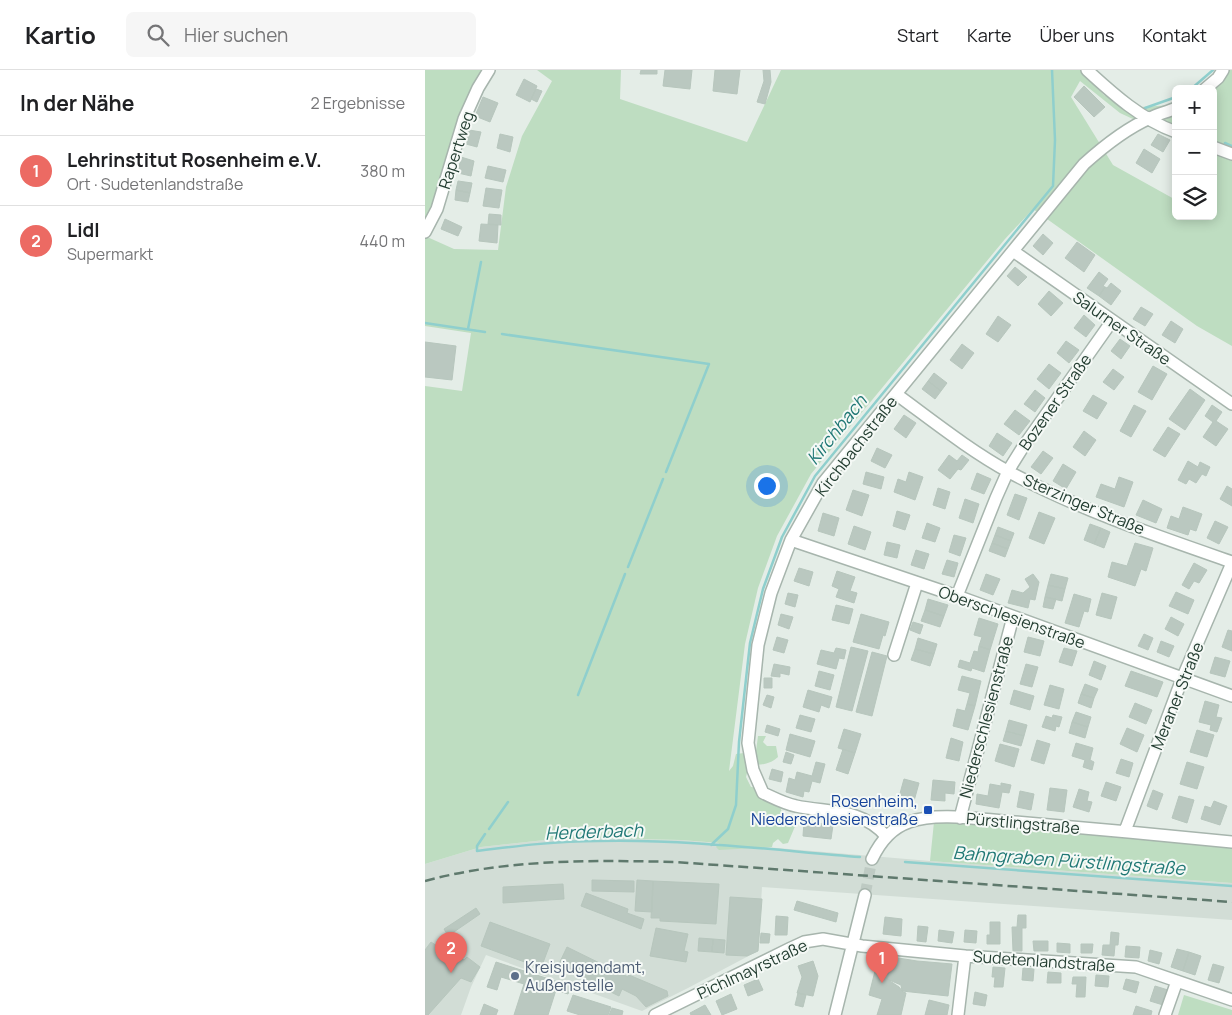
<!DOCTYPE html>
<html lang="de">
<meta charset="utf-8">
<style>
body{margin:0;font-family:Manrope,sans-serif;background:#f6f6f6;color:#202124}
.controls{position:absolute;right:15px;top:15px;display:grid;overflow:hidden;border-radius:8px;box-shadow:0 2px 12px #0003}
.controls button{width:45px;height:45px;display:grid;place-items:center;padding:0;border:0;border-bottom:1px solid #e0e0e0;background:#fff;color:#202124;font:25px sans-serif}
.you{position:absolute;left:341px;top:415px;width:18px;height:18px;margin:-12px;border:4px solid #fff;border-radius:50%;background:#1a73e8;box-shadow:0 0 0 8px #1a73e833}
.badge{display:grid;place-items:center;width:32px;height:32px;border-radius:50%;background:#ec6a63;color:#fff;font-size:16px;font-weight:700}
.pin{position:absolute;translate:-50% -41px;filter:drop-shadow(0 1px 2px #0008)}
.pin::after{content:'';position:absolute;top:26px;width:18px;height:15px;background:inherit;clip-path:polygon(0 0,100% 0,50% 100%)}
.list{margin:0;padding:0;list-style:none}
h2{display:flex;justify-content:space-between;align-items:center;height:65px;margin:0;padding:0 20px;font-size:21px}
h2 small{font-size:16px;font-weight:400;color:#757577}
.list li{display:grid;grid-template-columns:32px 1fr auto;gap:15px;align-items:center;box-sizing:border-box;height:70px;padding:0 20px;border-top:1px solid #e0e0e0}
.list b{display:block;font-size:19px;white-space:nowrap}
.list p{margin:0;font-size:16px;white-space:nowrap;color:#757577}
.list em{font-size:16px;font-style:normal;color:#757577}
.icon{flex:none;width:28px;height:28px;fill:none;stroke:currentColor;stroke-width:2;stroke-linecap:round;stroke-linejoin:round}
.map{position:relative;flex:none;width:807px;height:945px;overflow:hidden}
header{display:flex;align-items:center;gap:30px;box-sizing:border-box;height:70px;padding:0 25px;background:#fff;border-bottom:1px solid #e0e0e0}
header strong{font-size:24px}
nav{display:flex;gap:28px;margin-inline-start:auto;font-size:18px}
.search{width:350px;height:45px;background:#f6f6f6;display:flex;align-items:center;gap:12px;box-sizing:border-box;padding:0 18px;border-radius:8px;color:#757577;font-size:19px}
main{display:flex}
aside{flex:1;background:#fff}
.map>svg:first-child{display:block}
.built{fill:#d2ddd6}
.green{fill:#beddc1}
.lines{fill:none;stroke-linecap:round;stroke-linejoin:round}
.stream{stroke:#8fcfcd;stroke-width:2.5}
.building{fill:#bac8c0;stroke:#b7c6bd}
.minor-tunnel{stroke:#becac3;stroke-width:11;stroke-dasharray:11 5.5;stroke-linecap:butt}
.minor-casing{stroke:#a7b5ad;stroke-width:14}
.minor{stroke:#fff;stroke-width:11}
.rail{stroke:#5f796d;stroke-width:2.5;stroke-dasharray:10 5;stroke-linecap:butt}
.transit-dot{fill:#1a4fb4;stroke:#f5f9f6;stroke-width:2}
.service-dot{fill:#5c6f8a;stroke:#f5f9f6;stroke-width:2}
.labels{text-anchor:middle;stroke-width:4;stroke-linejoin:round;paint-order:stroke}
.street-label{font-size:16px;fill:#243e32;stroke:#f5f9f6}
.transit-label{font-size:16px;fill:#164399;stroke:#f5f9f6;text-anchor:end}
.service-label{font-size:16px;fill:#4e5e75;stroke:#f5f9f6;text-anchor:start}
.water-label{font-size:18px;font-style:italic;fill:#207875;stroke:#f5f9f6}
</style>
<header>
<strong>Kartio</strong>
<div class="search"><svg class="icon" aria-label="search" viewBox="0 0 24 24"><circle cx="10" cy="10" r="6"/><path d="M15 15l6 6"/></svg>Hier suchen</div>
<nav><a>Start</a><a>Karte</a><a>Über uns</a><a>Kontakt</a></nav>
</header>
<main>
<aside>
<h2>In der Nähe<small>2 Ergebnisse</small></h2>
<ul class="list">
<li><span class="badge">1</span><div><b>Lehrinstitut Rosenheim e.V.</b><p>Ort · Sudetenlandstraße</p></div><em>380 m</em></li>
<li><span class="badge">2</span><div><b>Lidl</b><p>Supermarkt</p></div><em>440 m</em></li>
</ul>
</aside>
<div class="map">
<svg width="807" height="945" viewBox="0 0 807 945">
<rect width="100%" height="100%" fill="#e4ede7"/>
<!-- built -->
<path class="built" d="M171 768 256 770 505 791 807 813V850L337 817 333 881 263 918 217 941 61 885 46 917 36 945H0V794L56 777 120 770Z"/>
<!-- green -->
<path class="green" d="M0 0H62L0 166 29 179 73 180 81 117 97 66 127 11 112 0H196L195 29 322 72 356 0H655L679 25 701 38 747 35 751 33V69L695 43 655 11 646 27 688 95 751 130V146H788V19H774L793 0H807V276L772 256 608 139 580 169 386 404 352 466 333 518 320 574 304 701 308 696 311 684 319 683 330 689 333 666H341L338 672 342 676H351L353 687C344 695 335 695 324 695L321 707 326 717 341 718 351 723 358 746 366 745 371 754 363 773 358 774 353 769 348 773 347 777 294 780 291 777 294 773 256 770 171 768 120 770 56 777 0 794V316L37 321 46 263 0 256Z
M509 752H534L807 776V813L505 791Z
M759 925 807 940V945H753Z"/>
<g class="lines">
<!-- stream -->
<path class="stream" d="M766 19 788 0
M720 38 751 27
M800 73 807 76
M0 253 60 262
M43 259 56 192
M77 264 284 294 241 402
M203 497 238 409
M153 625 200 504
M64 759 83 732
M60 764 52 776V781C92 776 132 771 173 771 261 769 348 780 435 787
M286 775 303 759 311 735 314 672 325 573 338 519 357 467 390 406 628 116 630 70 627 0
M480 792 807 816"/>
</g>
<!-- building -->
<path class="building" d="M216 0H232V4H215Z
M240 0H267L265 19 238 16Z
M290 0H315L312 24 288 21Z
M338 0H345L346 12 340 34 332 32 339 11Z
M99 9 112 16 105 32 91 25Z
M659 16 680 37 669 47 649 27Z
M111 19 117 21 112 32 106 29Z
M58 27 73 33 65 52 50 46Z
M44 60 56 62 52 77 41 74Z
M75 64 88 67 85 82 72 78Z
M733 64 745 70 738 82 726 75Z
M719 79 735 89 727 103 711 93Z
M36 87 49 91 46 106 33 103Z
M63 96 81 100 78 112 60 108Z
M33 111 47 113 45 123 31 120Z
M61 118 77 120 74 138 58 136Z
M31 120 45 123 43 132 30 130Z
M64 144 76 145V155L63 154Z
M20 149 37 157 33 166 16 159Z
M56 154 73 155 72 173 54 171Z
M618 164 628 173 618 185 608 176Z
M652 172 670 185 659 202 640 188Z
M590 197 602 207 593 216 582 206Z
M674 202 683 209 678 216 680 217 674 226 662 218Z
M686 213 696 221 686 235 674 226 680 217 682 218Z
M624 221 638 233 626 246 613 234Z
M716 237 728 244 720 256 708 249Z
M659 245 670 255 661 267 649 258Z
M573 246 586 255 573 272 561 264Z
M746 251 758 259 750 273 737 265Z
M695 269 705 276 696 289 686 281Z
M641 271 654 280 644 293 632 283Z
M0 272 31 276 27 310 0 307Z
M537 274 549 283 537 299 525 290Z
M624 294 636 303 624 319 612 309Z
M728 296 742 304 727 330 713 322Z
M688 299 699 307 689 320 678 312Z
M509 303 522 313 516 321 503 311Z
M503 311 516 321 510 329 497 319Z
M765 319 780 330 760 360 744 349Z
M610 320 620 328 610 342 599 334Z
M668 325 682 333 672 349 658 341Z
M709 335 721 341 706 367 695 361Z
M787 335 797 342 791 351 803 359 791 376 778 367 788 352 780 346Z
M590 340 605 351 594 365 579 354Z
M479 345 491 353 481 368 469 359Z
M743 357 755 364 740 387 728 380Z
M659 361 671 370 660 386 648 377Z
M572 363 587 373 578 386 564 376Z
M452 378 467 385 460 398 446 391Z
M618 381 628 388 616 404 606 397Z
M524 385 532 391 537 385 544 390 536 400 533 399 525 409 513 400Z
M763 391 773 397 775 392 785 397 781 406 777 404 771 413 764 409 761 414 753 410Z
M638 394 651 402 641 419 628 411Z
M441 402 459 407 456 419 438 414Z
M484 402 498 407 490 430 469 422 473 409 481 412Z
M552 403 566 409 559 424 546 419Z
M694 407 708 412 699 437 671 427 676 414 690 419Z
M802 416 807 419V436L795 429Z
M513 418 525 422 520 439 508 435Z
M428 420 444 425 437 446 421 440Z
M590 424 602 428 594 450 582 445Z
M540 429 554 434 548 453 534 448Z
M718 430 737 439 731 453 711 445Z
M758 437 777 444 771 461 765 459 763 465 742 458 746 446 754 449Z
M472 441 485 445 480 460 468 456Z
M614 442 630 448 619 474 604 468Z
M398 443 414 448 409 466 393 461Z
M790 451 803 457 794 474 782 468Z
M502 453 515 458 510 472 497 468Z
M665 454 676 458 669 474 659 470Z
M429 456 446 462 440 480 423 474Z
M573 457 589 463 586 471 570 465Z
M676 458 685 462 679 478 669 474Z
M529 465 541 468 535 486 524 482Z
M570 465 586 471 583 479 567 473Z
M462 472 475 475 472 488 459 485Z
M567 473 583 479 580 487 564 481Z
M710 473 728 478 721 501 716 499 710 516 683 507 687 492 702 496Z
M491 480 504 484 499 499 486 495Z
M522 490 533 493 529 507 517 504Z
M769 493 782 500 774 513 769 511 764 519 757 515Z
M374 498 388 502 384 516 369 511Z
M412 501 430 507 425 521 432 523 429 533 411 527 414 519 407 516Z
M561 504 575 509 568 525 555 520Z
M608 504 614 512 610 530 605 529 603 538 583 533 587 520 598 523 605 517 600 509Z
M626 504 643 508 640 519 623 515Z
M623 515 640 519 637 531 620 527Z
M751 522 769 530 763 544 744 536Z
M363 523 373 525 370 537 360 534Z
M677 523 692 527 686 549 671 545Z
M649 524 666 529 663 542 659 541 654 557 640 553Z
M620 527 631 529 628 539 618 537Z
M503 529 523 535 519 546 500 540Z
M411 535 428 539 424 554 407 550Z
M500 540 519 546 515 557 496 551Z
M356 544 368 547 364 559 353 555Z
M436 544 464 552 460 566 458 565 454 579 428 572Z
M746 547 759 554 753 566 740 559Z
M554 548 573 554 565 580 554 576 557 567 549 565Z
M488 552 498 555 495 564 485 560Z
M803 560 807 561V581L797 577Z
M719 564 728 568 723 580 713 576Z
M352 567 363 570 359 583 348 580Z
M603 567 619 571 615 586 599 582Z
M493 568 512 574 509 584 490 579Z
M736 571 749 576 744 587 732 582Z
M554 576 565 580 559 602 547 598 546 601 533 597 535 590 545 593 549 581 553 582Z
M426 577 443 581 427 641 411 637Z
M411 578 421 580 419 589 414 588 411 599 392 594 396 580 409 583Z
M639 578 652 581 647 596 634 592Z
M490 579 509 584 505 596 486 590Z
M447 582 462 586 447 646 431 642Z
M790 587 805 591 800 607 785 603Z
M669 591 681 596 676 610 664 605Z
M349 594 365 597 364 605 355 603V607L346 606Z
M601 594 613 597 607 617 595 614Z
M394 601 409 605 405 620 390 616Z
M706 601 738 612 732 627 700 616Z
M537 606 556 611 550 636 542 634 545 623 533 620Z
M339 608H347V618H339Z
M660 614 673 619 669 628 656 624Z
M625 615 639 619 634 639 619 635Z
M383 620 407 627 404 638 396 635 394 642 378 637Z
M589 620 609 626 605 640 585 634Z
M656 624 669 628 666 638 653 633Z
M342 625 349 627 346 638 338 635Z
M780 631 794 635 791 647 797 648 792 662 785 660 786 655 774 652Z
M710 633 727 640 721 654 704 647Z
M542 634 550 636 543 660 528 656 532 639 540 641Z
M651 642 666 647 663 657 647 652Z
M375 645 390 649 386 662 371 658Z
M628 645 637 647 634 657 631 656 630 661 617 657 621 646 627 648Z
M584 650 602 655 599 666 581 661Z
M647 652 663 657 660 668 644 663Z
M342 655 355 659 353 666 340 662Z
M702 658 719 665 712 682 695 674Z
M419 659 436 664 430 683 413 678Z
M772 660 789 665 782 687 765 682Z
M581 661 599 666 596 676 578 671Z
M365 664 390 671 385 687 361 680Z
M526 668 538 672 534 691 521 688Z
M612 670 625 674 619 694 606 690Z
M651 673 668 678 665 690 669 692 667 700 658 697 660 690 647 686Z
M575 674 594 679 589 697 570 691Z
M418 679 430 683 423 704 411 700Z
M361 682 369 685 366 694 358 692Z
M696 689 708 693 704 707 691 703Z
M391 692 400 694 395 713 387 711 384 722 379 721 378 727 361 722 364 708 370 710 372 702 387 706Z
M762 692 779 697 772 719 755 714Z
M347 699 358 702 356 712 344 709Z
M479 709 494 713 489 731 474 727Z
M508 710 530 712 529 724 520 723V731L506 730Z
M681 712 696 717 691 731 676 726Z
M576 713 586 715 584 723 577 722 574 738 551 734 552 724 563 726 565 714 576 716Z
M625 718 642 720 639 742 622 740Z
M654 719 664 722 662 731 667 732 664 742 648 737Z
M728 720 738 724 732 740 722 736Z
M595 721 609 724 606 740 592 737Z
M754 726 769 730 762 753 747 748Z
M789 731 802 736 795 755 776 749 780 736 786 738Z
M379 752 408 755 406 769 378 766Z
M167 810 209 811V822L167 821Z
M212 810 228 811 227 842 210 841Z
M228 811 294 814 291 854 235 851V848H226Z
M138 814 139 829 78 833V817Z
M161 823 203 839 202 843 219 849 216 859 156 836Z
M305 827 337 829 333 881 322 886 301 885Z
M372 831 413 843 411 852 369 840Z
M51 838 55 844 23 866 19 859Z
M593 845H601V858H597V881H588L587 857H592Z
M351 846 363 847 362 865H350Z
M460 847 477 849 476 866 458 864Z
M65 852 125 874 116 898 56 876Z
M565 852H575V874H562V865H565Z
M493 856 503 857 501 872 492 871Z
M231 858 263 864 259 881 263 882 261 892 225 886Z
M514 860 529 862 527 873 513 871Z
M540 860 552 861 551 873 539 872Z
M686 862 694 863 693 875H690L689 886 677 885 678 875H685Z
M336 863 345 864 344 873H335Z
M274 868 288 869 287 882 273 881Z
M288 869 300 870 299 883 287 882Z
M608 871H623V881H609Z
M6 872 12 876 16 872 39 890 42 887 55 897 46 912 36 908 3 945H0V880Z
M632 873 645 874V883L632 882Z
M656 874H668L667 883H656Z
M701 876 715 877 714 888 700 887Z
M142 877 203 907 204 905 242 921 243 926 221 937 211 926 197 919 194 926 133 896Z
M752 879 764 882 758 901 746 897Z
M725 880 737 883 734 894 723 891Z
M764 882 776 886 770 905 758 901Z
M454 885 467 887 462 909 474 917 478 922 481 923 476 945H452L457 929 444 925Z
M467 887 492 891 527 894 523 926 477 921 476 915 462 909Z
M388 891 393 906 388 926 372 923 377 907 373 896Z
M71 892 146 916 143 924 131 920 123 945H89L99 914 76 907 72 920 62 917Z
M788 894 799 897 794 913 783 910Z
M568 897 580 898 578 917H569L570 907H567Z
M598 898 609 899 608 911 597 910Z
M623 902 636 903V913H622Z
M671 905 684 906 683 917 670 916Z
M648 907H661L660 927H651L652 914H647Z
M333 909 338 920 323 926 319 915Z
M701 909 714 912 711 923 698 919Z
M730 916 743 920 738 935 725 931Z
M550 922 562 925 560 936 548 934Z
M373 923 381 925 378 937 370 935Z
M306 924 312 939 297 945 291 931Z
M148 925 186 937 183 945H155L142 941Z
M504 930 524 935 522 945H500Z
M59 934 73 940 71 945H55Z
M280 935 286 945H266L265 943Z
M711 936 727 941 726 945H708Z
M187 938 198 941 197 945H184Z"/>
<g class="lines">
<!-- minor-tunnel -->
<path class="minor-tunnel" d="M440 825 447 789"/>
<defs>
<path id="minor" d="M662 0C688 24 717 50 751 62
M780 19 793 8 798 0
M788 77 807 84
M0 162 12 139 39 49 53 18 64 0
M588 181 807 334
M471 324C508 351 544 380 584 402 655 440 732 466 807 492
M366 470 532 526 807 626
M532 526 571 428 583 401 598 377 687 251
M469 585 492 513
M535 748 588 547
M700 761 757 609 807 493
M461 766C436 738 405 743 371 736 360 734 349 728 338 723L328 700 323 673 333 575 346 523 366 470 398 413 659 94C679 76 700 59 725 48 733 44 742 42 751 38
M447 789C455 772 466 758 484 752 514 741 558 750 590 752 662 758 735 765 807 772
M230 945 364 879 379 872 398 869 437 876 540 886 711 897 807 930
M410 945 440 825
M533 945 540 886
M740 945 752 911"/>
</defs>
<!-- minor casing -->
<use href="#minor" class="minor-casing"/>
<!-- minor -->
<use href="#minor" class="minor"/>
<!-- rail -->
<path class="rail" d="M0 811C81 789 167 790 250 792L807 832"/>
</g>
<!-- markers -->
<rect class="transit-dot" x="498" y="735" width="10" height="10" rx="2.5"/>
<circle class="service-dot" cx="90" cy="906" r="5"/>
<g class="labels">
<!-- street labels -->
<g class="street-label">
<text transform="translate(31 80) rotate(-72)" y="6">Rapertweg</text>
<text transform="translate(697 258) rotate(35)" y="6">Salurner Straße</text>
<text transform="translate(630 332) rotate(-55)" y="6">Bozener Straße</text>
<text transform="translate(431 376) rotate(-52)" y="6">Kirchbachstraße</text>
<text transform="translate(659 434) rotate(23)" y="6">Sterzinger Straße</text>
<text transform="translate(587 547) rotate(20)" y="6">Oberschlesienstraße</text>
<text transform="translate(752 626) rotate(-68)" y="6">Meraner Straße</text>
<text transform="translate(561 647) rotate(-75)" y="6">Niederschlesienstraße</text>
<text transform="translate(598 753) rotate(5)" y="6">Pürstlingstraße</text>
<text transform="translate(619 891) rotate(4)" y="6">Sudetenlandstraße</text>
<text transform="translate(327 899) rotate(-25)" y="6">Pichlmayrstraße</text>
</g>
<!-- transit labels -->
<g class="transit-label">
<text x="493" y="737">Rosenheim,<tspan x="493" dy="18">Niederschlesienstraße</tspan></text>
</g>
<!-- service labels -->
<g class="service-label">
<text x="100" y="903">Kreisjugendamt,<tspan x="100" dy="18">Außenstelle</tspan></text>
</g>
<!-- water labels -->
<g class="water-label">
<text transform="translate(412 360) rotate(-51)" y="6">Kirchbach</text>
<text transform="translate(169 762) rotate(-2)" y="6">Herderbach</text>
<text transform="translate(644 791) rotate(4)" y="6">Bahngraben Pürstlingstraße</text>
</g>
</g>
</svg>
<div class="controls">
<button>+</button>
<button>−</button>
<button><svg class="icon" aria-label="layers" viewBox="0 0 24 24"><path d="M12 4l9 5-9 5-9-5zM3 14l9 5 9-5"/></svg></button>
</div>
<div class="you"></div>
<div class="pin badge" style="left:457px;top:913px">1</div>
<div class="pin badge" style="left:26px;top:903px">2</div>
</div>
</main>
